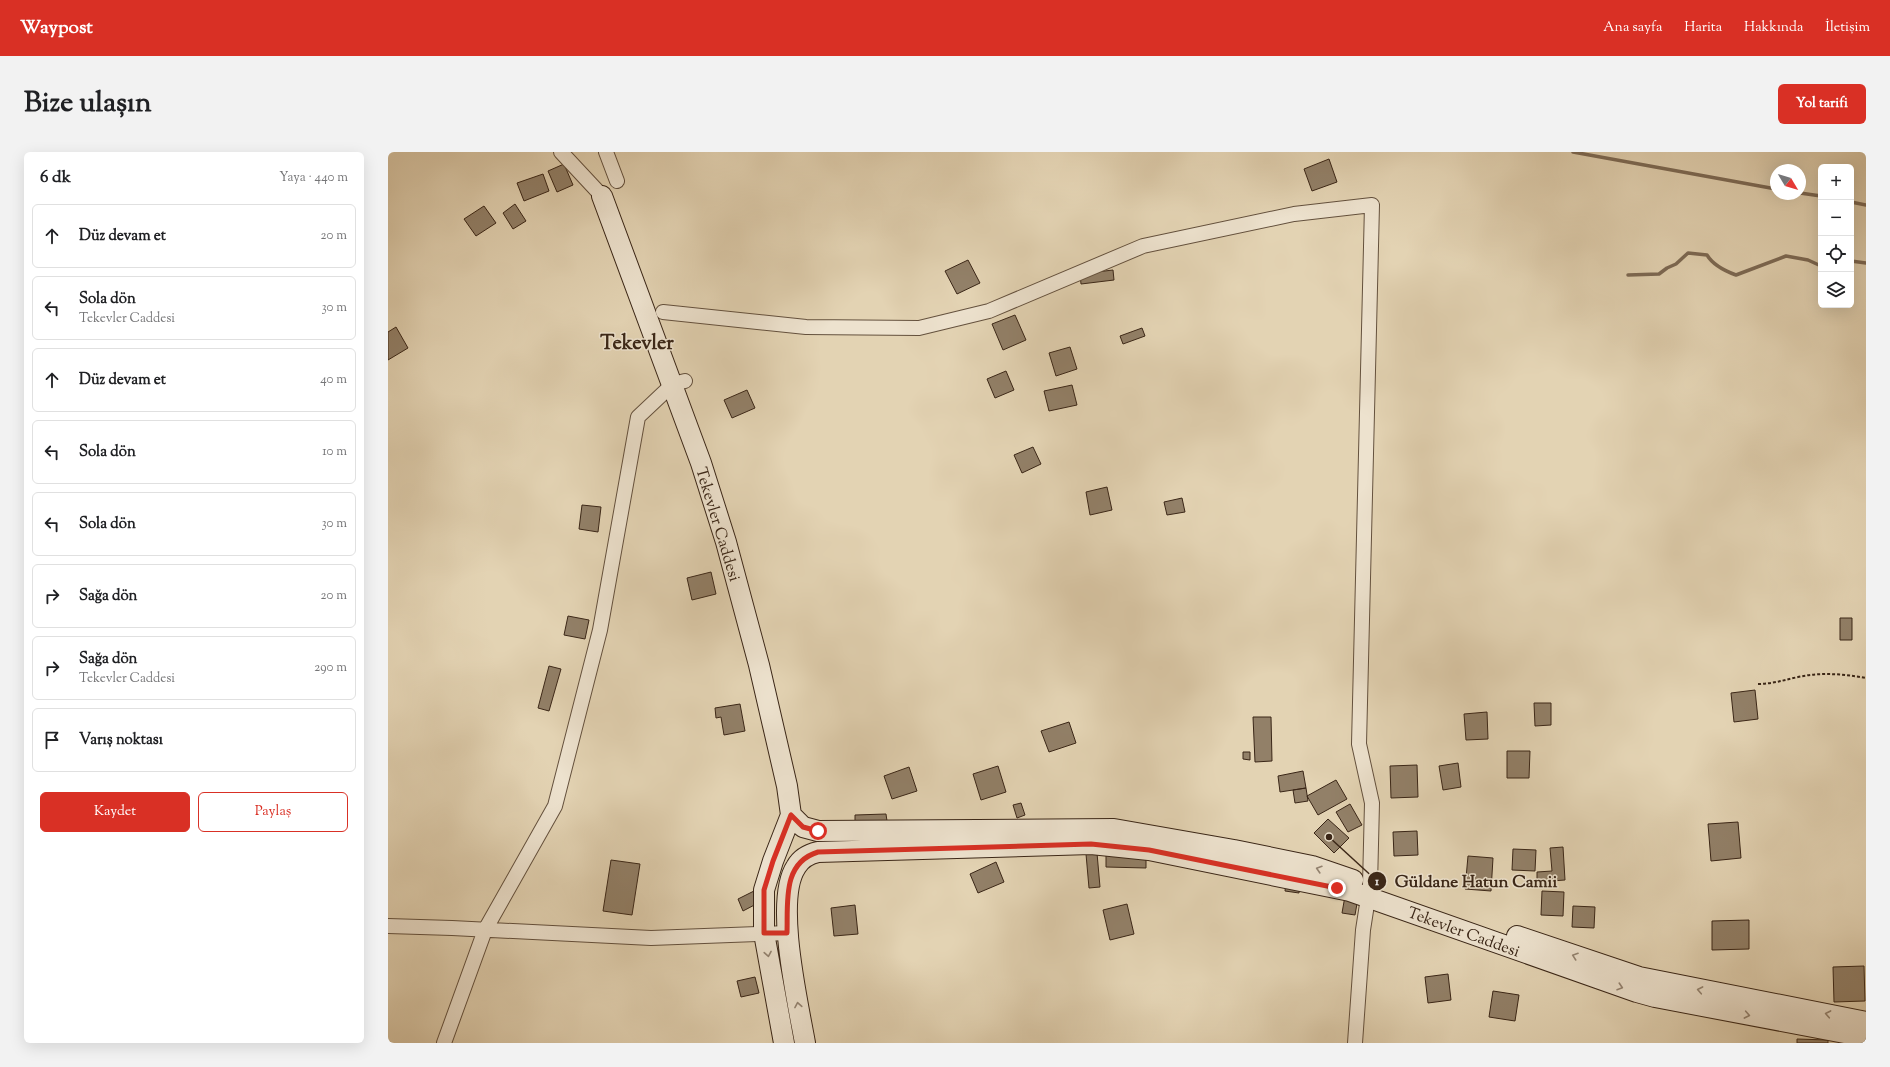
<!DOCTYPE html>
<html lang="tr">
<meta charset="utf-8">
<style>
body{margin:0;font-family:"Sorts Mill Goudy",serif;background:#f2f2f2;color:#202124}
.controls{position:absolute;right:12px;top:12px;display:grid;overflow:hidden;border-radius:6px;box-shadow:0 4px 16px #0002}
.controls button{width:36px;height:36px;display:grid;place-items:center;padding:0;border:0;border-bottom:1px solid #e0e0e0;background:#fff;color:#202124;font:20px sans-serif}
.compass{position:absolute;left:1382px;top:12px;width:36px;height:36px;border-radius:50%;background:#fff;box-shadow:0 4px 16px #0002;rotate:128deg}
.stop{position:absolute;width:12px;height:12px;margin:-9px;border:3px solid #d93025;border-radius:50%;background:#fff}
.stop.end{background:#d93025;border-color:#fff;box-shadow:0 1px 4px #0008}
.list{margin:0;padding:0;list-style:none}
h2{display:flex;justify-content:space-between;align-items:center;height:52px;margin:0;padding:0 16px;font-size:17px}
h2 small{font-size:13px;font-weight:400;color:#757577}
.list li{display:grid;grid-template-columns:26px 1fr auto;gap:12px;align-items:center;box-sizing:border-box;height:64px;margin:0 8px 8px;padding:0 8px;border:1px solid #e0e0e0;border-radius:6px}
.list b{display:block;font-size:15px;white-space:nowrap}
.list p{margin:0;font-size:13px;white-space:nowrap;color:#757577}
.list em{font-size:13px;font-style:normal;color:#757577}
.actions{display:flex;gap:8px;padding:12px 16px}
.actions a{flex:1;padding:9px 0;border:1px solid #d93025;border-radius:6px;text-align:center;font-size:14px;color:#d93025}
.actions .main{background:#d93025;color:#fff}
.icon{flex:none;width:22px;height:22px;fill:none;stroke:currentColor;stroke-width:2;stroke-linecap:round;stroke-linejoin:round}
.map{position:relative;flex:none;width:1478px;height:891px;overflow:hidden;border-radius:6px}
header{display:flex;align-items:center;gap:24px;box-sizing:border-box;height:56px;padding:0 20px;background:#d93025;color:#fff}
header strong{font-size:19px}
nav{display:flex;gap:22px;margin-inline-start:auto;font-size:14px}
.intro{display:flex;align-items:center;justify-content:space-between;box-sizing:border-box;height:96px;padding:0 24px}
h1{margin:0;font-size:28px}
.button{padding:10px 18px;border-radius:6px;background:#d93025;color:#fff;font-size:14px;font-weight:700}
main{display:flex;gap:24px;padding:0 24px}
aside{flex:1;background:#fff;border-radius:6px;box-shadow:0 4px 16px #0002}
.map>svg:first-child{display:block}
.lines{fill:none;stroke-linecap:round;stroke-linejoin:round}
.stream{stroke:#7d6a55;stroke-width:3.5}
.building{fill:#928068;stroke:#3a2617}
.street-casing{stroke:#64513e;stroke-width:16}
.secondary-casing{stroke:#3a2617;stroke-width:22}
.path{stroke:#3a2617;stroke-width:2;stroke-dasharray:3 2;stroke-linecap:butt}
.street{stroke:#ede2ce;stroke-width:14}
.secondary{stroke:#ede2ce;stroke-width:20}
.oneway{stroke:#948472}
.route{stroke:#d93025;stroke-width:5}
.labels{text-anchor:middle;stroke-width:3;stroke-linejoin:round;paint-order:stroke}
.street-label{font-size:16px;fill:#3a2617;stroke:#ede2ce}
.district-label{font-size:20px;font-weight:bold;fill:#3a2617;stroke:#ede2ce}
.leader{fill:none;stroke:#3a2617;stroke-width:1.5}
.callout-dot{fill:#3a2617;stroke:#ede2ce;stroke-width:1.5}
.mark-label{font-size:12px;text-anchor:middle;font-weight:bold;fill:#fff}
.callout-label{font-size:17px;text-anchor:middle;font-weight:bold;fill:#3a2617;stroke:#ede2ce;stroke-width:3;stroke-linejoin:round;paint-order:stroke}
</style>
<header>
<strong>Waypost</strong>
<nav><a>Ana sayfa</a><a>Harita</a><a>Hakkında</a><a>İletişim</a></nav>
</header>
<div class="intro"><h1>Bize ulaşın</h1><a class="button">Yol tarifi</a></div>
<main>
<aside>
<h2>6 dk<small>Yaya · 440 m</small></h2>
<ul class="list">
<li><svg class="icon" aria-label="ahead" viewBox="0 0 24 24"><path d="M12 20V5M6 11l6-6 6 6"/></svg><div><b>Düz devam et</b></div><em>20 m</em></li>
<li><svg class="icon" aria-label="left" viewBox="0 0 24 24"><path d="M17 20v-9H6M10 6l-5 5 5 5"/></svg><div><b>Sola dön</b><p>Tekevler Caddesi</p></div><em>30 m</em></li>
<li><svg class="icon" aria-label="ahead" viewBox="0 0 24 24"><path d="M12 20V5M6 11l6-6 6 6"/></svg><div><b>Düz devam et</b></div><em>40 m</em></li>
<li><svg class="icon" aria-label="left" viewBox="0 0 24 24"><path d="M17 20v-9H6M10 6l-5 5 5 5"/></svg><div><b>Sola dön</b></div><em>10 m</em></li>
<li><svg class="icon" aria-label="left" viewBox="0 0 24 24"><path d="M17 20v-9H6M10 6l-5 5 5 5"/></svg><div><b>Sola dön</b></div><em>30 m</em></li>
<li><svg class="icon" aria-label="right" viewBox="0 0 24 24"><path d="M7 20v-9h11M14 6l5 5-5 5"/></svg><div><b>Sağa dön</b></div><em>20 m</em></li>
<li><svg class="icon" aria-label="right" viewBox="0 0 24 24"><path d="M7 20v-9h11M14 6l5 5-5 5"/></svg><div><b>Sağa dön</b><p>Tekevler Caddesi</p></div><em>290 m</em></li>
<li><svg class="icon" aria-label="arrive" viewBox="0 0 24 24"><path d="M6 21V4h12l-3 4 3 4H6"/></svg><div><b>Varış noktası</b></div></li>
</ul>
<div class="actions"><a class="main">Kaydet</a><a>Paylaş</a></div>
</aside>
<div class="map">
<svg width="1478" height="891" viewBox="0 0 1478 891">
<rect width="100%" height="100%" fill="#e3d3b3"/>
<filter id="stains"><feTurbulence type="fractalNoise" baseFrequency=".005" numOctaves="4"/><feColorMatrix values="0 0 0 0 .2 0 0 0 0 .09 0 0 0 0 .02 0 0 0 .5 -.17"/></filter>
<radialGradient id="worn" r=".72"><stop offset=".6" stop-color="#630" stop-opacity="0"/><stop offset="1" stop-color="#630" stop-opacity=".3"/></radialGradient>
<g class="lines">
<!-- stream -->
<path class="stream" d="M1185 0 1388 37
M1412 41 1433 44
M1463 50 1478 53
M1463 109 1478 111
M1240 123 1271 122 1279 116 1288 112 1300 101 1319 103C1325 113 1337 119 1348 123L1398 104 1420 108 1433 114"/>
</g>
<!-- building -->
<path class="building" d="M941 7 949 30 924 39 916 17Z
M176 12 185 33 169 40 160 19Z
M155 22 161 39 136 49 129 31Z
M127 52 138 69 125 77 115 61Z
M96 54 108 71 88 84 76 67Z
M580 108 592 131 569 142 557 119Z
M725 118 726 128 693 132 692 122Z
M627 163 638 188 615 198 604 172Z
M8 175 20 196 0 208V180Z
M754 176 757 184 735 192 732 184Z
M682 195 689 217 668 224 661 201Z
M618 219 626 238 607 246 599 227Z
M684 233 689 253 661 259 656 239Z
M359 238 367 256 344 266 336 248Z
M645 295 653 312 634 321 626 303Z
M719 335 724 358 702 363 698 340Z
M794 346 797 360 779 363 776 350Z
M194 353 213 355 210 380 191 377Z
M323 420 328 442 304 448 299 426Z
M180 464 201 468 197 487 176 483Z
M1452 466H1464V488H1452Z
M161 514 173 517 161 559 150 556Z
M1367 538 1370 567 1346 570 1343 541Z
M1146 551H1163V573L1147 574Z
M352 552 357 579 336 583 333 565 328 566 327 556Z
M1099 560 1100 587 1078 588 1076 562Z
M865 565H883L884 609 867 610Z
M681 570 688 591 661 600 653 579Z
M1119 599H1142L1141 626H1119Z
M855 600H862V608L855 607Z
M1070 611 1073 635 1055 638 1051 614Z
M1029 613 1030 645 1003 646 1002 614Z
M610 614 618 640 593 648 585 622Z
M521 615 529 639 504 647 496 624Z
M915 619 918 636 892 640 890 624Z
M948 628 959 647 930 663 919 644Z
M918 636 920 649 907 651 905 638Z
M633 651 637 663 629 666 625 653Z
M962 652 974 673 960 680 948 660Z
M498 662 499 669 467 670V663Z
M940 667 961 686 946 701 926 681Z
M1350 670 1353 706 1323 709 1320 672Z
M1029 679 1030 703 1006 704 1005 680Z
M1175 695 1177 728 1149 730V720L1164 719 1162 696Z
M1125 697 1148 698 1147 719 1124 718Z
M709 701 712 735 701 736 698 702Z
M718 703H758V716L718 715Z
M1080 704 1105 706 1103 739 1077 737Z
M223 708 252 712 244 763 215 759Z
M608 710 616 730 590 741 582 722Z
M898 730 912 732 911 741 897 739Z
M368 738 374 749 355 759 350 747Z
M1154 739 1176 740 1175 764 1153 763Z
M957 744 970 746 967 763 954 761Z
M739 752 746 782 722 788 715 758Z
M467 753 470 782 446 784 443 756Z
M1185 754 1207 755 1206 776 1184 775Z
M1361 768V797L1324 798V769Z
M1476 814 1477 849 1446 850 1445 815Z
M1060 822 1063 848 1040 851 1037 825Z
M367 825 371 841 353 845 349 829Z
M1105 839 1131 843 1127 869 1101 865Z
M1409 887 1440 888V891H1409Z"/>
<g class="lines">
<defs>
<path id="street" d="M173 0 214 44
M218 0 229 29
M275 160 418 175 531 176 601 159 755 94 906 62 984 53 971 592 984 651 982 733 975 778 967 891
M0 774 64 776 263 786 399 781
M56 891 97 778 167 654 212 478 250 265 285 232 297 229"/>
<path id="secondary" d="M214 44 313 311 338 390 371 513 399 634 403 663 385 709 376 738V781L396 891
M403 663 415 675 430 679 726 677 846 698 924 714 965 728
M1129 784 1251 825 1478 870
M417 891C410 851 386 748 408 715 413 706 421 702 430 700L703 692 761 698 962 739 1249 840 1267 845 1478 885"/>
</defs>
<!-- street casing -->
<use href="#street" class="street-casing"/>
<!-- secondary casing -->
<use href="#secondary" class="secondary-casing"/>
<!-- path -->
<path class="path" d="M1370 532C1384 532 1396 528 1410 525 1433 520 1455 522 1478 526"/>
<!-- street -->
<use href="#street" class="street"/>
<!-- secondary -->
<use href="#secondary" class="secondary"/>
</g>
<!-- one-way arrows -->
<defs><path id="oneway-chevron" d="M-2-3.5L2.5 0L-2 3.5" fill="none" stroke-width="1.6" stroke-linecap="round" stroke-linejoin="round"/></defs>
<g class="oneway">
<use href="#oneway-chevron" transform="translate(931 717) rotate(-163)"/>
<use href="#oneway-chevron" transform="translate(380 802) rotate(80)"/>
<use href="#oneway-chevron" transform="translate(1187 804) rotate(-161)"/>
<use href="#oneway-chevron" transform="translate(1232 835) rotate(18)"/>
<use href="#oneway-chevron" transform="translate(1312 838) rotate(-169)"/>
<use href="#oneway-chevron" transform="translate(410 853) rotate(-100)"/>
<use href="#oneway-chevron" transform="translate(1440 862) rotate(-169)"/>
<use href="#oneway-chevron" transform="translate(1359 863) rotate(11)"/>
</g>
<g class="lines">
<!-- route -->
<path class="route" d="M430 679 415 675 403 663 385 709 376 738V781H399C400 750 394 711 430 700L703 692 761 698 949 736"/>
</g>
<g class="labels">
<!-- street labels -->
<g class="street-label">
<text transform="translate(331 372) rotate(73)" y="6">Tekevler Caddesi</text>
<text transform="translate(1076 779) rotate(20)" y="6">Tekevler Caddesi</text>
</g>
<!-- district labels -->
<g class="district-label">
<text x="249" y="197">Tekevler</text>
</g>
</g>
<!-- callouts -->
<path class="leader" d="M941 685L989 729"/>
<g class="callout-dot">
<circle cx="941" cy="685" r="4"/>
<circle cx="989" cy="729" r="10"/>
</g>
<g class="mark-label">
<text x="989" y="733">1</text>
</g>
<g class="callout-label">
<text x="1088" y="735">Güldane Hatun Camii</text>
</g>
<rect width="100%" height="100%" filter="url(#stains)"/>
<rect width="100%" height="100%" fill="url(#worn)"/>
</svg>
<div class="controls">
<button>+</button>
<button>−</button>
<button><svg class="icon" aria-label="locate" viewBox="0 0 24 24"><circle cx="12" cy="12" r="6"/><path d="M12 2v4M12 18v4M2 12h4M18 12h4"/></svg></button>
<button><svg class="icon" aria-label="layers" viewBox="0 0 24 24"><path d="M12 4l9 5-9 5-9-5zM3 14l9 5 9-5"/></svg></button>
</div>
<svg class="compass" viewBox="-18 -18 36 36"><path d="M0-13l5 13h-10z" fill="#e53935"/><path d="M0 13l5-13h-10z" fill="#757577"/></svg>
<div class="stop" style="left:430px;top:679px"></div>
<div class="stop end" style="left:949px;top:736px"></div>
</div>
</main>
